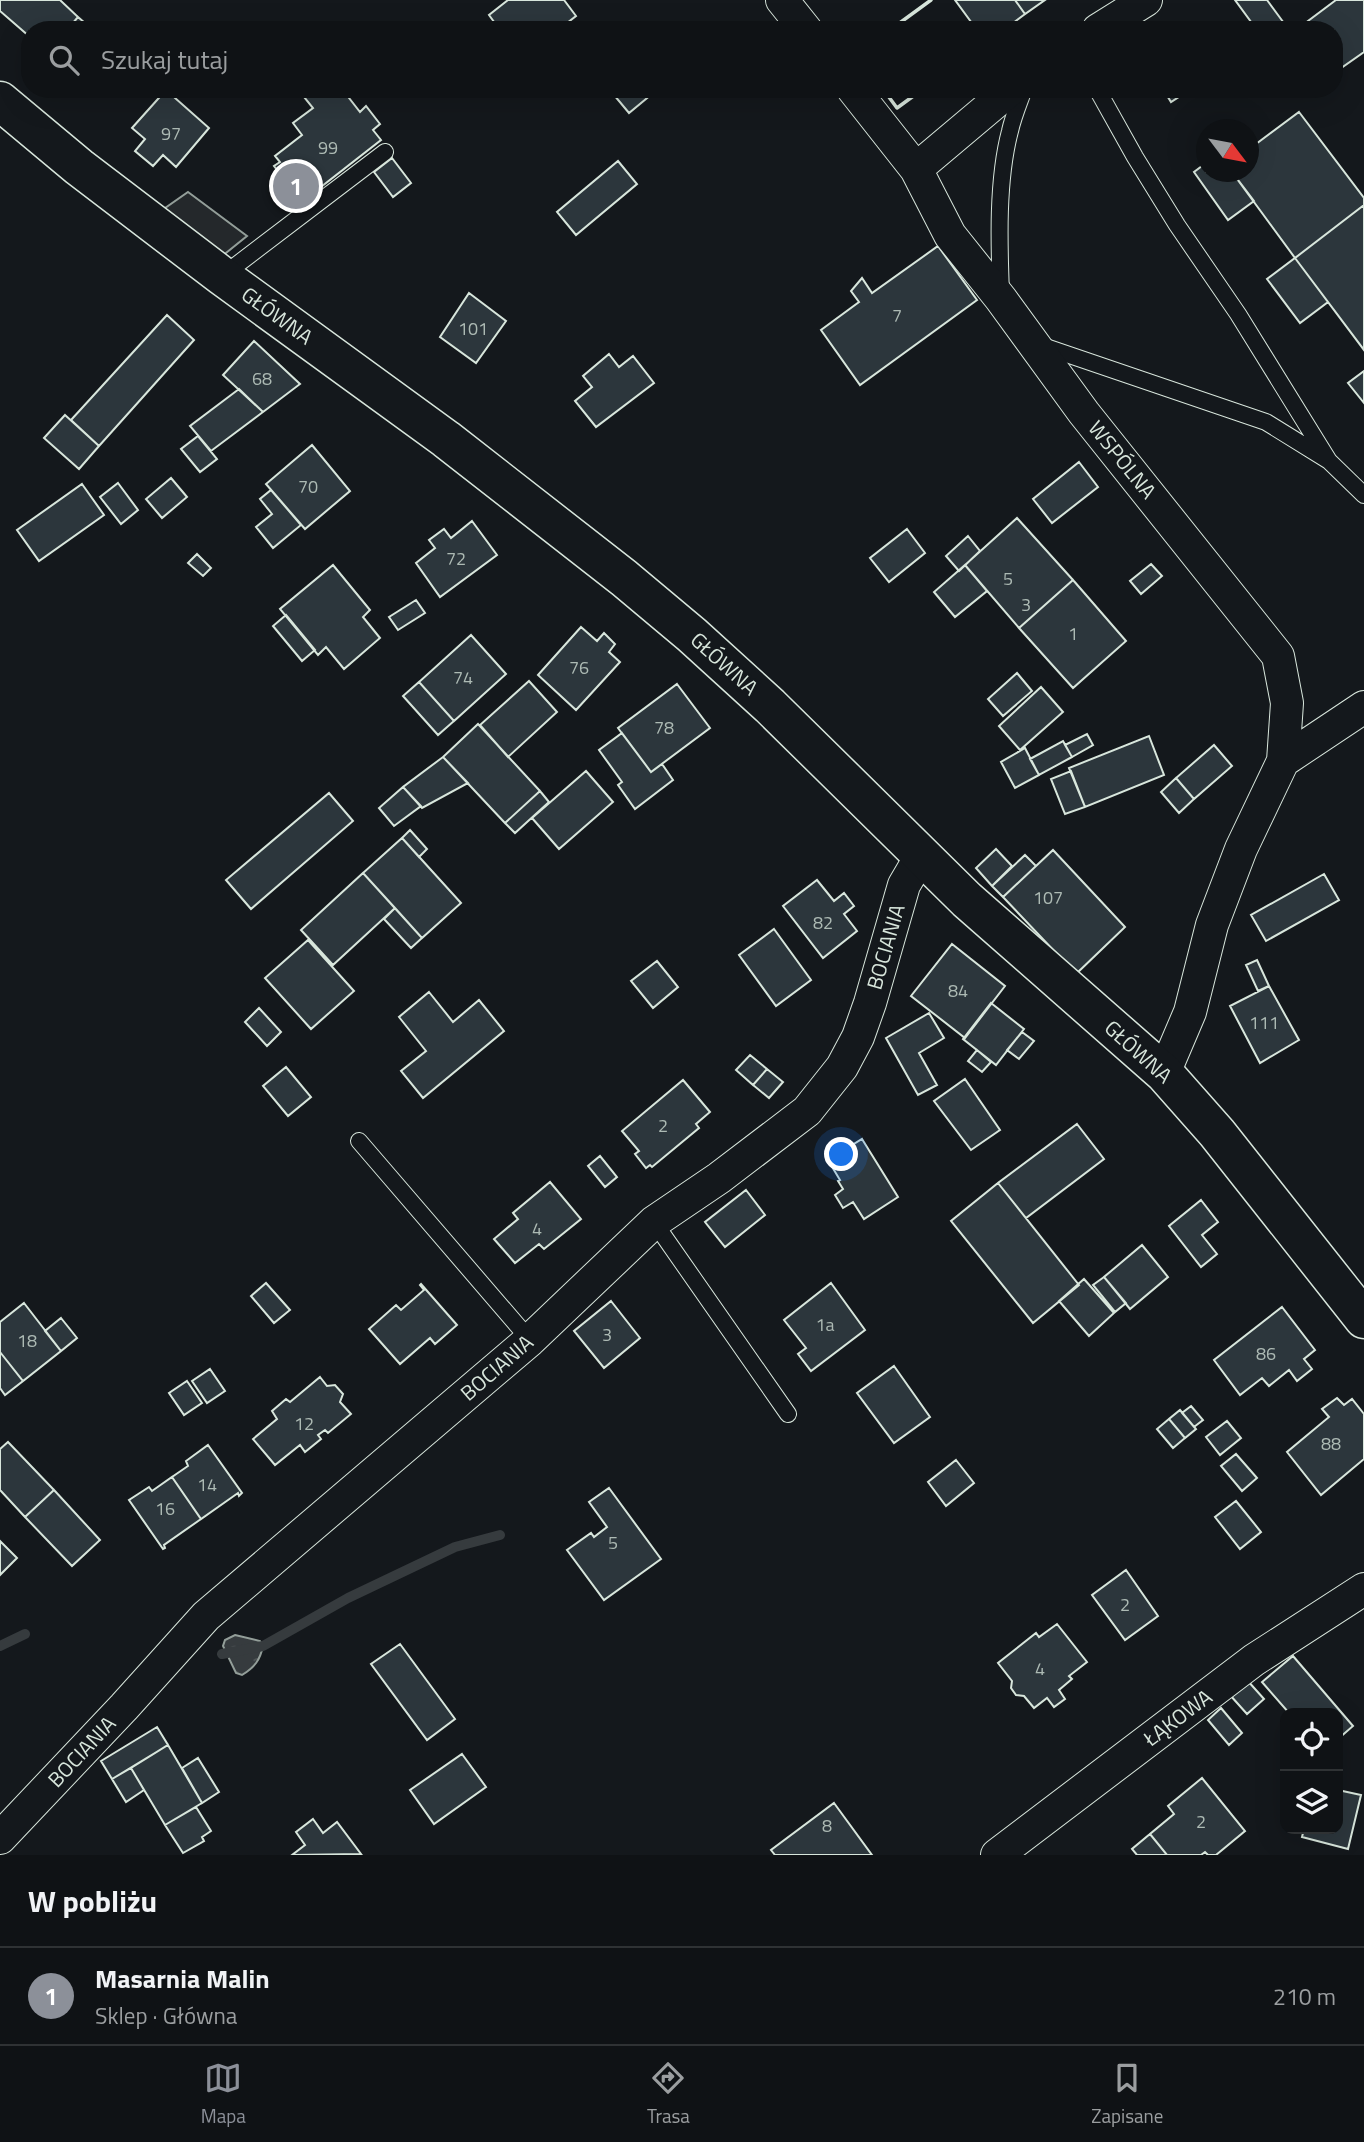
<!DOCTYPE html>
<html lang="pl">
<meta charset="utf-8">
<style>
body{margin:0;font-family:"Titillium Web",sans-serif;background:#1d2022;color:#f1f3f6}
.controls{position:absolute;right:21px;bottom:21px;display:grid;overflow:hidden;border-radius:14px;box-shadow:0 7px 28px #0002}
.controls button{width:63px;height:63px;display:grid;place-items:center;padding:0;border:0;border-bottom:2px solid #2f3234;background:#0f1215;color:#f1f3f6;font:35px sans-serif}
.compass{position:absolute;left:1196px;top:119px;width:63px;height:63px;border-radius:50%;background:#0f1215;box-shadow:0 7px 28px #0002;rotate:122deg}
.you{position:absolute;left:842px;top:1155px;width:24px;height:24px;margin:-18px;border:5px solid #fff;border-radius:50%;background:#1a73e8;box-shadow:0 0 0 10px #1a73e833}
.badge{display:grid;place-items:center;width:46px;height:46px;border-radius:50%;background:#8c9099;color:#fff;font-size:23px;font-weight:700}
.pin{position:absolute;translate:-50% -50%;border:4px solid #fff;box-shadow:0 2px 7px #0006}
.list{margin:0;padding:0;list-style:none}
h2{display:flex;justify-content:space-between;align-items:center;height:91px;margin:0;padding:0 28px;font-size:30px}
h2 small{font-size:23px;font-weight:400;color:#9b9ea0}
.list li{display:grid;grid-template-columns:46px 1fr auto;gap:21px;align-items:center;box-sizing:border-box;height:98px;padding:0 28px;border-top:2px solid #2f3234}
.list b{display:block;font-size:26px;white-space:nowrap}
.list p{margin:0;font-size:23px;white-space:nowrap;color:#9b9ea0}
.list em{font-size:23px;font-style:normal;color:#9b9ea0}
.icon{flex:none;width:38px;height:38px;fill:none;stroke:currentColor;stroke-width:2;stroke-linecap:round;stroke-linejoin:round}
.map{position:relative;flex:none;width:1364px;height:1855px;overflow:hidden}
.search{position:absolute;background:#0f1215;box-shadow:0 7px 28px #0002;left:21px;right:21px;top:21px;height:77px;display:flex;align-items:center;gap:18px;box-sizing:border-box;padding:0 24px;border-radius:28px;color:#9b9ea0;font-size:26px}
.sheet{height:189px;background:#0f1215}
nav{display:flex;justify-content:space-around;align-items:center;box-sizing:border-box;height:98px;border-top:2px solid #2f3234;background:#0f1215;font-size:19px;color:#9b9ea0}
nav a{display:grid;justify-items:center;gap:4px}
nav .on{color:#8c9099}
.map>svg:first-child{display:block}
.parking{fill:#24282b;stroke:#939e99;stroke-width:2}
.water{fill:url(#water-ripples);stroke:#939e99;stroke-width:2}
.lines{fill:none;stroke-linecap:round;stroke-linejoin:round}
.stream{stroke:#363b3e;stroke-width:10}
.building{fill:#2c363c;stroke:#d8e6dc;stroke-width:2}
.lane-casing{stroke:#d8e6dc;stroke-width:18}
.street-casing{stroke:#d8e6dc;stroke-width:34}
.secondary-casing{stroke:#d8e6dc;stroke-width:41}
.lane{stroke:#14181c;stroke-width:16}
.street{stroke:#14181c;stroke-width:32}
.secondary{stroke:#14181c;stroke-width:38}
.wall{stroke:#d8e6dc;stroke-width:3.5}
.labels{text-anchor:middle;stroke-width:5;stroke-linejoin:round;paint-order:stroke}
.number-label{font-size:18px;fill:#adbab4}
.street-label{font-size:21px;fill:#d8e6dc;stroke:#14181c}
</style>
<div class="map">
<svg width="1364" height="1855" viewBox="0 0 1364 1855">
<defs>
<pattern id="water-ripples" width="26" height="14" patternUnits="userSpaceOnUse" patternTransform="scale(1.75)"><rect width="26" height="14" fill="#363b3e"/><path d="M2 4q2-2 4 0t4 0M15 11q2-2 4 0t4 0" fill="none" stroke="#525759"/></pattern>
</defs>
<rect width="100%" height="100%" fill="#14181c"/>
<!-- parking -->
<path class="parking" d="M188 192 247 236 221 257 158 213Z"/>
<!-- water -->
<path class="water" d="M235 1635 260 1641 263 1646C260 1660 255 1667 242 1675L236 1673 223 1646 225 1640Z"/>
<g class="lines">
<!-- stream -->
<path class="stream" d="M0 1646 25 1634
M222 1654 263 1646 348 1598 455 1547 500 1535"/>
</g>
<!-- building -->
<path class="building" d="M0 0H60L78 17 67 30H30V37L0 11Z
M508 0H564L576 16 558 30H500L489 15Z
M955 0H1015L1025 14 1004 30H977Z
M1015 0H1045L1025 14Z
M1235 0H1267L1289 30H1257Z
M1336 0H1364V52L1334 73V30H1296Z
M78 17 93 30H67Z
M315 89H342L360 112 366 106 380 124 373 130 381 140 308 197 299 186 293 191 274 166 280 162 275 156 302 135 293 123 313 108 304 97Z
M609 89H658L629 113Z
M1163 89H1191L1171 102Z
M166 90 209 128 176 167 163 155 153 166 135 151 145 139 132 128Z
M1299 112 1364 198V205L1295 258 1232 172H1248V150Z
M392 158 411 183 393 197 374 172Z
M618 161 637 184 576 235 557 212Z
M1206 163V172H1232L1254 201 1228 220 1194 172Z
M1364 205V350L1295 258Z
M938 246 977 300 860 385 821 330 859 302 851 291 862 278 872 293Z
M1295 258 1328 302 1300 323 1267 279Z
M469 293 506 321 476 363 440 337Z
M167 315 194 340 99 446 71 420Z
M254 341 300 384 263 412 223 375Z
M609 354 619 367 633 356 654 383 596 427 575 401 592 387 583 376Z
M1364 371V403L1348 383Z
M239 389 263 412 211 451 190 426Z
M65 415 99 446 79 469 44 438Z
M198 436 217 459 200 472 181 449Z
M312 445 350 491 305 529 266 484Z
M1079 462 1098 487 1052 523 1033 499Z
M171 478 187 497 162 518 146 499Z
M118 483 138 510 121 524 100 497Z
M82 484 104 515 39 561 17 530Z
M271 490 301 525 273 548 256 527 272 514 260 499Z
M1017 518 1073 580 1019 628 965 565Z
M472 521 497 555 440 597 416 563 435 548 429 540 444 529 451 538Z
M907 529 925 553 889 582 870 558Z
M968 536 980 551 959 571 946 556Z
M197 554 211 568 203 576 188 563Z
M1151 564 1162 576 1141 594 1130 581Z
M333 565 370 610 363 617 380 638 344 669 326 647 318 655 280 609Z
M965 565 987 591 955 617 934 592Z
M1073 580 1126 641 1073 688 1019 628Z
M416 600 425 613 398 630 389 617Z
M286 615 315 650 302 661 273 626Z
M581 627 597 641 604 633 615 644 609 652 620 662 576 710 538 675Z
M471 635 506 674 454 721 419 682Z
M1017 673 1032 691 1003 716 988 699Z
M529 681 557 712 508 757 480 725Z
M419 682 454 721 438 735 403 696Z
M677 684 710 728 651 772 618 728Z
M1041 687 1063 712 1020 750 999 726Z
M478 724 540 791 505 823 443 757Z
M622 733 651 772 662 764 673 780 635 809 618 785 622 782 599 750Z
M1087 734 1093 745 1072 757 1065 745Z
M1149 736 1164 775 1085 807 1069 768Z
M1063 741 1072 757 1039 775 1030 759Z
M1214 745 1232 766 1194 799 1176 778Z
M1025 748 1039 775 1015 788 1001 762Z
M443 757 468 783 422 808 403 787Z
M586 771 613 802 559 849 532 818Z
M1071 771 1085 807 1065 814 1051 779Z
M1176 778 1194 799 1179 813 1161 792Z
M403 787 421 806 394 826 379 808Z
M540 791 549 802 515 833 505 823Z
M329 793 353 821 251 909 226 880Z
M410 830 427 849 419 857 402 838Z
M402 838 461 903 422 938 363 873Z
M996 849 1012 866 992 886 976 868Z
M1053 850 1125 927 1076 974 1003 897Z
M1025 855 1036 866 1003 897 992 886Z
M363 873 395 908 333 965 301 930Z
M1324 874 1339 900 1266 941 1251 915Z
M817 880 834 901 844 893 854 906 844 914 857 931 823 958 783 906Z
M395 908 422 938 411 948 384 919Z
M774 929 811 980 776 1006 739 955Z
M308 940 354 991 311 1029 265 978Z
M952 944 1005 986 965 1038 911 996Z
M1257 960 1269 986 1258 991 1246 965Z
M657 961 678 987 653 1008 631 981Z
M1269 986 1299 1040 1260 1063 1230 1006Z
M429 992 453 1022 479 1000 504 1031 423 1098 401 1071 426 1051 399 1017Z
M991 1003 1024 1029 996 1065 963 1039Z
M259 1008 281 1032 267 1046 245 1022Z
M929 1013 944 1038 919 1053 937 1085 918 1095 886 1038Z
M1022 1032 1034 1041 1019 1059 1007 1050Z
M977 1050 991 1062 982 1072 968 1061Z
M750 1055 767 1069 753 1085 736 1070Z
M286 1067 311 1097 288 1116 263 1086Z
M767 1069 783 1082 769 1098 753 1085Z
M965 1079 1000 1130 971 1150 934 1101Z
M683 1080 710 1112 696 1124 699 1128 652 1167 650 1165 646 1168 635 1154 639 1151 622 1131Z
M1077 1124 1104 1159 1026 1218 998 1183Z
M862 1139 898 1197 864 1219 853 1202 843 1208 835 1195 843 1189 838 1181 840 1180 828 1160Z
M600 1156 617 1177 605 1187 588 1166Z
M550 1182 581 1219 544 1249 539 1244 515 1263 494 1239 518 1219 513 1213Z
M998 1183 1079 1285 1033 1323 951 1221Z
M746 1190 765 1215 725 1247 705 1222Z
M1201 1200 1218 1222 1202 1235 1217 1254 1201 1267 1169 1226Z
M1142 1245 1168 1277 1130 1309 1104 1277Z
M1104 1277 1126 1303 1115 1312 1093 1285Z
M1084 1279 1114 1313 1089 1336 1059 1301Z
M266 1283 290 1310 274 1323 251 1296Z
M831 1283 865 1330 811 1371 798 1354 806 1348 784 1320Z
M421 1284 457 1325 435 1344 430 1338 400 1364 369 1329 396 1305 401 1310 424 1290 420 1285Z
M611 1301 640 1338 604 1368 574 1331Z
M24 1303 61 1351 23 1381 0 1352V1322Z
M1282 1307 1315 1350 1304 1359 1312 1369 1297 1381 1289 1370 1269 1386 1262 1378 1240 1395 1214 1360Z
M61 1318 77 1338 61 1351 45 1331Z
M0 1352 23 1381 5 1395 0 1388Z
M894 1366 930 1417 894 1443 857 1393Z
M210 1369 225 1391 207 1403 192 1381Z
M320 1377 327 1386 335 1385 343 1394 340 1402 351 1414 328 1433 325 1430 318 1435 321 1439 305 1452 300 1445 275 1465 253 1439 277 1419 272 1411 286 1399 290 1402Z
M187 1381 202 1403 184 1415 169 1393Z
M1337 1398 1344 1405 1352 1399 1364 1414V1459L1321 1495 1287 1452 1329 1417 1322 1409Z
M1191 1406 1203 1420 1194 1427 1182 1413Z
M1180 1410 1196 1429 1185 1438 1169 1419Z
M1169 1419 1185 1438 1173 1448 1157 1429Z
M1227 1421 1241 1438 1220 1455 1206 1437Z
M8 1442 54 1490 25 1517 0 1490V1449Z
M208 1445 242 1493 239 1496 238 1493 201 1519 172 1477 188 1466 186 1461Z
M1236 1454 1257 1478 1242 1491 1221 1466Z
M956 1460 974 1483 946 1506 928 1482Z
M172 1477 201 1519 164 1545 165 1548 163 1549 129 1500 149 1487 152 1491Z
M609 1488 661 1559 604 1600 567 1550 591 1533 594 1537 607 1527 589 1502Z
M54 1490 100 1540 72 1566 25 1517Z
M1236 1501 1261 1532 1240 1549 1215 1517Z
M0 1541 17 1558 0 1575Z
M1126 1570 1158 1616 1125 1640 1092 1595Z
M1057 1624 1087 1662 1069 1676 1072 1679 1059 1690 1065 1699 1054 1707 1047 1698 1034 1708 1024 1696 1016 1695 1011 1688 1012 1681 998 1663 1036 1633 1039 1637Z
M400 1644 455 1719 427 1740 371 1664Z
M1293 1656 1353 1726 1338 1739V1713H1289L1262 1682Z
M1247 1680 1264 1699 1247 1714 1230 1695Z
M1221 1708 1242 1733 1229 1745 1208 1720Z
M157 1727 168 1745 112 1779 101 1761Z
M168 1745 202 1803 165 1825 131 1768Z
M462 1754 486 1787 434 1824 410 1790Z
M198 1758 219 1792 202 1803 182 1768Z
M131 1768 144 1790 126 1802 112 1779Z
M1202 1778 1245 1831 1216 1855H1208L1205 1852 1201 1855H1167L1150 1834 1174 1814 1168 1806Z
M1338 1790 1361 1795 1348 1849 1302 1837 1304 1829H1338Z
M834 1803 872 1855H775L771 1850Z
M196 1807 211 1831 202 1837 204 1841 183 1853 165 1825Z
M313 1819 323 1833 337 1822 361 1854 292 1855 305 1845 296 1832Z
M1150 1834 1167 1855H1137L1132 1849Z"/>
<g class="lines">
<defs>
<path id="lane" d="M1097 89 1135 157 1177 225 1238 314 1329 461
M222 276 385 152
M1001 294C999 243 997 180 1010 131 1013 117 1019 103 1024 89
M1040 345 1266 422 1329 461 1364 495
M359 1141 530 1340
M654 1222 788 1414"/>
<path id="street" d="M782 0 806 30
M1098 30 1146 0
M853 89 916 169 950 235 1001 299 1084 413 1278 656 1287 703 1283 761 1241 849 1212 925 1190 1012 1164 1073
M916 169 1011 89
M1283 761 1364 707
M0 1838 124 1707 206 1616 530 1340 654 1222 719 1178 807 1111 842 1067 858 1037 870 1003 904 885 921 856
M997 1855 1254 1660 1364 1589"/>
<path id="secondary" d="M0 101 79 167 222 276 446 439 624 578 692 635 770 706 967 900 1164 1073 1217 1133 1364 1319"/>
</defs>
<!-- lane casing -->
<use href="#lane" class="lane-casing"/>
<!-- street casing -->
<use href="#street" class="street-casing"/>
<!-- secondary casing -->
<use href="#secondary" class="secondary-casing"/>
<!-- lane -->
<use href="#lane" class="lane"/>
<!-- street -->
<use href="#street" class="street"/>
<!-- secondary -->
<use href="#secondary" class="secondary"/>
<!-- wall -->
<path class="wall" d="M890 30 931 0
M883 89 897 108 923 89"/>
</g>
<g class="labels">
<!-- number labels -->
<g class="number-label">
<text x="171" y="140">97</text>
<text x="328" y="154">99</text>
<text x="897" y="322">7</text>
<text x="473" y="335">101</text>
<text x="262" y="385">68</text>
<text x="308" y="493">70</text>
<text x="456" y="565">72</text>
<text x="1008" y="585">5</text>
<text x="1026" y="611">3</text>
<text x="1073" y="640">1</text>
<text x="579" y="674">76</text>
<text x="463" y="684">74</text>
<text x="664" y="734">78</text>
<text x="1048" y="904">107</text>
<text x="823" y="929">82</text>
<text x="958" y="997">84</text>
<text x="1264" y="1029">111</text>
<text x="663" y="1132">2</text>
<text x="537" y="1235">4</text>
<text x="825" y="1331">1a</text>
<text x="607" y="1341">3</text>
<text x="27" y="1347">18</text>
<text x="1266" y="1360">86</text>
<text x="304" y="1430">12</text>
<text x="1331" y="1450">88</text>
<text x="207" y="1491">14</text>
<text x="165" y="1515">16</text>
<text x="613" y="1549">5</text>
<text x="1125" y="1611">2</text>
<text x="1040" y="1675">4</text>
<text x="1201" y="1828">2</text>
<text x="827" y="1832">8</text>
</g>
<!-- street labels -->
<g class="street-label">
<text transform="translate(277 316) rotate(36)" y="7">GŁÓWNA</text>
<text transform="translate(1122 460) rotate(51)" y="7">WSPÓLNA</text>
<text transform="translate(724 664) rotate(42)" y="7">GŁÓWNA</text>
<text transform="translate(886 947) rotate(-74)" y="7">BOCIANIA</text>
<text transform="translate(1138 1052) rotate(42)" y="7">GŁÓWNA</text>
<text transform="translate(497 1368) rotate(-41)" y="7">BOCIANIA</text>
<text transform="translate(1178 1718) rotate(-37)" y="7">ŁĄKOWA</text>
<text transform="translate(82 1752) rotate(-47)" y="7">BOCIANIA</text>
</g>
</g>
</svg>
<div class="controls">
<button><svg class="icon" aria-label="locate" viewBox="0 0 24 24"><circle cx="12" cy="12" r="6"/><path d="M12 2v4M12 18v4M2 12h4M18 12h4"/></svg></button>
<button><svg class="icon" aria-label="layers" viewBox="0 0 24 24"><path d="M12 4l9 5-9 5-9-5zM3 14l9 5 9-5"/></svg></button>
</div>
<svg class="compass" viewBox="-18 -18 36 36"><path d="M0-13l5 13h-10z" fill="#e53935"/><path d="M0 13l5-13h-10z" fill="#9b9ea0"/></svg>
<div class="you"></div>
<div class="pin badge" style="left:296px;top:186px">1</div>
<div class="search"><svg class="icon" aria-label="search" viewBox="0 0 24 24"><circle cx="10" cy="10" r="6"/><path d="M15 15l6 6"/></svg>Szukaj tutaj</div>
</div>
<section class="sheet">
<h2>W pobliżu<small></small></h2>
<ul class="list">
<li><span class="badge">1</span><div><b>Masarnia Malin</b><p>Sklep · Główna</p></div><em>210 m</em></li>
</ul>
</section>
<nav>
<a class="on"><svg class="icon" aria-label="map" viewBox="0 0 24 24"><path d="M3 6l6-2 6 2 6-2v14l-6 2-6-2-6 2zM9 4v14M15 6v14"/></svg>Mapa</a>
<a><svg class="icon" aria-label="directions" viewBox="0 0 24 24"><path d="M12 3l9 9-9 9-9-9zM9 14v-3h6M13 9l2 2-2 2"/></svg>Trasa</a>
<a><svg class="icon" aria-label="saved" viewBox="0 0 24 24"><path d="M7 4h10v16l-5-4-5 4z"/></svg>Zapisane</a>
</nav>
